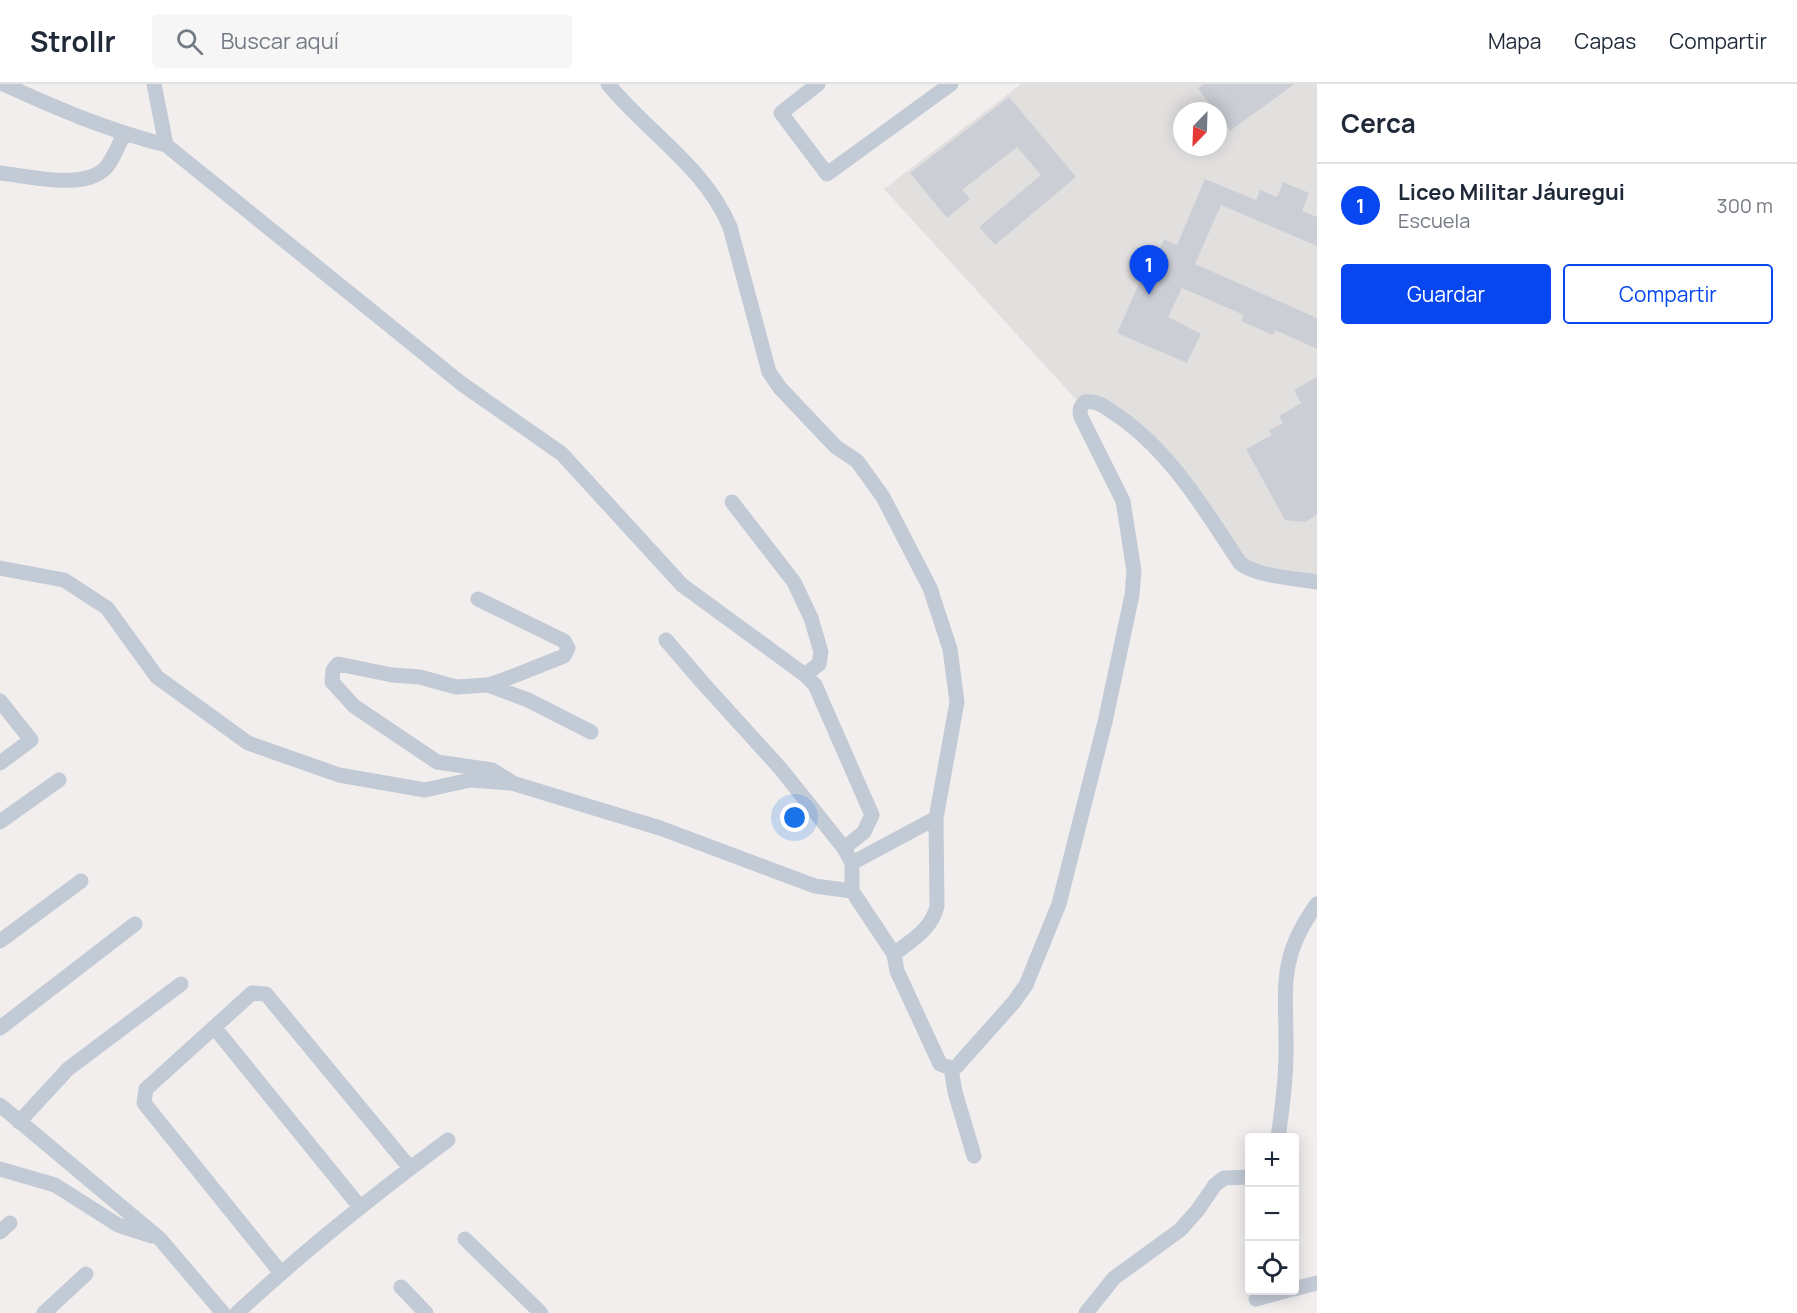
<!DOCTYPE html>
<html lang="es">
<meta charset="utf-8">
<style>
body{margin:0;font-family:Manrope,sans-serif;background:#f6f6f7;color:#1f2937}
.controls{position:absolute;right:18px;bottom:18px;display:grid;overflow:hidden;border-radius:6px;box-shadow:0 3px 15px #0003}
.controls button{width:54px;height:54px;display:grid;place-items:center;padding:0;border:0;border-bottom:2px solid #e0e1e3;background:#fff;color:#1f2937;font:30px sans-serif}
.compass{position:absolute;left:1173px;top:18px;width:54px;height:54px;border-radius:50%;background:#fff;box-shadow:0 3px 15px #0003;rotate:203deg}
.you{position:absolute;left:795px;top:734px;width:21px;height:21px;margin:-15px;border:4px solid #fff;border-radius:50%;background:#1a73e8;box-shadow:0 0 0 9px #1a73e833}
.badge{display:grid;place-items:center;width:39px;height:39px;border-radius:50%;background:#0847f0;color:#fff;font-size:20px;font-weight:700}
.pin{position:absolute;translate:-50% -50px;filter:drop-shadow(0 2px 3px #0008)}
.pin::after{content:'';position:absolute;top:32px;width:21px;height:18px;background:inherit;clip-path:polygon(0 0,100% 0,50% 100%)}
.list{margin:0;padding:0;list-style:none}
h2{display:flex;justify-content:space-between;align-items:center;height:78px;margin:0;padding:0 24px;font-size:26px}
h2 small{font-size:20px;font-weight:400;color:#747a83}
.list li{display:grid;grid-template-columns:39px 1fr auto;gap:18px;align-items:center;box-sizing:border-box;height:84px;padding:0 24px;border-top:2px solid #e0e1e3}
.list b{display:block;font-size:22px;white-space:nowrap}
.list p{margin:0;font-size:20px;white-space:nowrap;color:#747a83}
.list em{font-size:20px;font-style:normal;color:#747a83}
.actions{display:flex;gap:12px;padding:18px 24px}
.actions a{flex:1;padding:14px 0;border:2px solid #0847f0;border-radius:6px;text-align:center;font-size:21px;color:#0847f0}
.actions .main{background:#0847f0;color:#fff}
.icon{flex:none;width:33px;height:33px;fill:none;stroke:currentColor;stroke-width:2;stroke-linecap:round;stroke-linejoin:round}
.map{position:relative;flex:none;width:1317px;height:1229px;overflow:hidden}
header{display:flex;align-items:center;gap:36px;box-sizing:border-box;height:84px;padding:0 30px;background:#fff;border-bottom:2px solid #e0e1e3}
header strong{font-size:28px}
nav{display:flex;gap:33px;margin-inline-start:auto;font-size:21px}
.search{width:420px;height:54px;background:#f6f6f7;display:flex;align-items:center;gap:15px;box-sizing:border-box;padding:0 21px;border-radius:6px;color:#747a83;font-size:22px}
main{display:flex}
aside{flex:1;background:#fff}
.map>svg:first-child{display:block}
.education{fill:#e2dfdf;fill-rule:evenodd}
.building{fill:#ccced6}
.lines{fill:none;stroke-linecap:round;stroke-linejoin:round}
.minor{stroke:#c2cad6;stroke-width:15}
</style>
<header>
<strong>Strollr</strong>
<div class="search"><svg class="icon" aria-label="search" viewBox="0 0 24 24"><circle cx="10" cy="10" r="6"/><path d="M15 15l6 6"/></svg>Buscar aquí</div>
<nav><a>Mapa</a><a>Capas</a><a>Compartir</a></nav>
</header>
<main>
<div class="map">
<svg width="1317" height="1229" viewBox="0 0 1317 1229">
<rect width="100%" height="100%" fill="#f1eeed"/>
<!-- education -->
<path class="education" d="M1021 0H1317V498L1248 485 1184 396 1126 337 1082 322 884 105ZM1182 27H1218V63H1182Z"/>
<!-- building -->
<path class="building" d="M1204 0H1294L1230 47 1218 31V27H1215L1198 4Z
M1009 13 1076 93 995 161 979 143 1041 91 1017 63 962 106 970 115 947 134 910 89Z
M1205 95 1256 116 1260 106 1277 113 1283 98 1309 109 1302 127 1317 133V162L1221 121 1195 180 1317 234V265L1275 246 1273 251 1241 237 1244 231 1182 204 1168 233 1201 250 1187 279 1117 249 1142 193 1148 195 1164 155 1177 161Z
M1317 293V431L1305 438 1285 436 1246 365 1272 351 1269 346 1283 339 1279 332 1301 319 1294 306Z"/>
<g class="lines">
<!-- minor -->
<path class="minor" d="M3 0C58 25 107 46 166 61L462 300 562 370 682 501 805 591 815 601 872 731 864 748 844 764
M154 0 166 61
M608 0C648 49 705 83 730 143L769 288 780 304 836 363 857 377 883 413 930 504 950 565 957 618 936 734 937 822C932 845 912 856 894 870
M818 0 781 29 827 90 951 0
M0 89C28 92 79 105 102 87 112 80 118 61 124 50
M732 418 794 498 811 534 821 568 819 580 805 591
M0 484 64 496 107 524 157 593 248 659 339 691 425 706 470 696 512 699 660 744 815 802 852 807 894 870 897 887 940 980 951 984 957 982 1014 918 1026 901 1059 820 1105 638 1132 511 1134 487 1123 417 1081 333C1079 326 1080 323 1085 318 1097 316 1105 323 1114 329 1170 366 1204 425 1240 479 1258 493 1294 494 1317 498
M478 515 564 557 568 564 564 572 501 597 488 601 456 603 420 593 392 591 338 580 333 586 332 598 354 622 437 678 492 686 510 697
M666 556 702 598 780 684 844 764 852 779V807
M488 601 528 616 591 648
M0 617 31 656 0 679
M0 738 59 696
M852 779 936 734
M0 857 81 797
M214 943 360 1123
M0 944 135 840
M951 984 955 1008 974 1072
M0 1021 160 1155 223 1229
M19 1038 68 985 181 900
M1278 1054C1282 1026 1286 998 1286 970 1287 906 1276 876 1317 820
M0 1085 55 1101 118 1141 152 1152
M0 1148 10 1139
M465 1155 541 1229
M281 1189 144 1019 146 1005 252 909 266 910 410 1084
M401 1203 426 1229
M1294 1205 1317 1199
M1256 1215 1289 1206
M44 1229 86 1190
M237 1229C304 1167 375 1110 448 1056
M1086 1229 1114 1194 1180 1146 1197 1127 1215 1101 1224 1094 1250 1093"/>
</g>
</svg>
<div class="controls">
<button>+</button>
<button>−</button>
<button><svg class="icon" aria-label="locate" viewBox="0 0 24 24"><circle cx="12" cy="12" r="6"/><path d="M12 2v4M12 18v4M2 12h4M18 12h4"/></svg></button>
</div>
<svg class="compass" viewBox="-18 -18 36 36"><path d="M0-13l5 13h-10z" fill="#e53935"/><path d="M0 13l5-13h-10z" fill="#747a83"/></svg>
<div class="you"></div>
<div class="pin badge" style="left:1149px;top:211px">1</div>
</div>
<aside>
<h2>Cerca<small></small></h2>
<ul class="list">
<li><span class="badge">1</span><div><b>Liceo Militar Jáuregui</b><p>Escuela</p></div><em>300 m</em></li>
</ul>
<div class="actions"><a class="main">Guardar</a><a>Compartir</a></div>
</aside>
</main>
